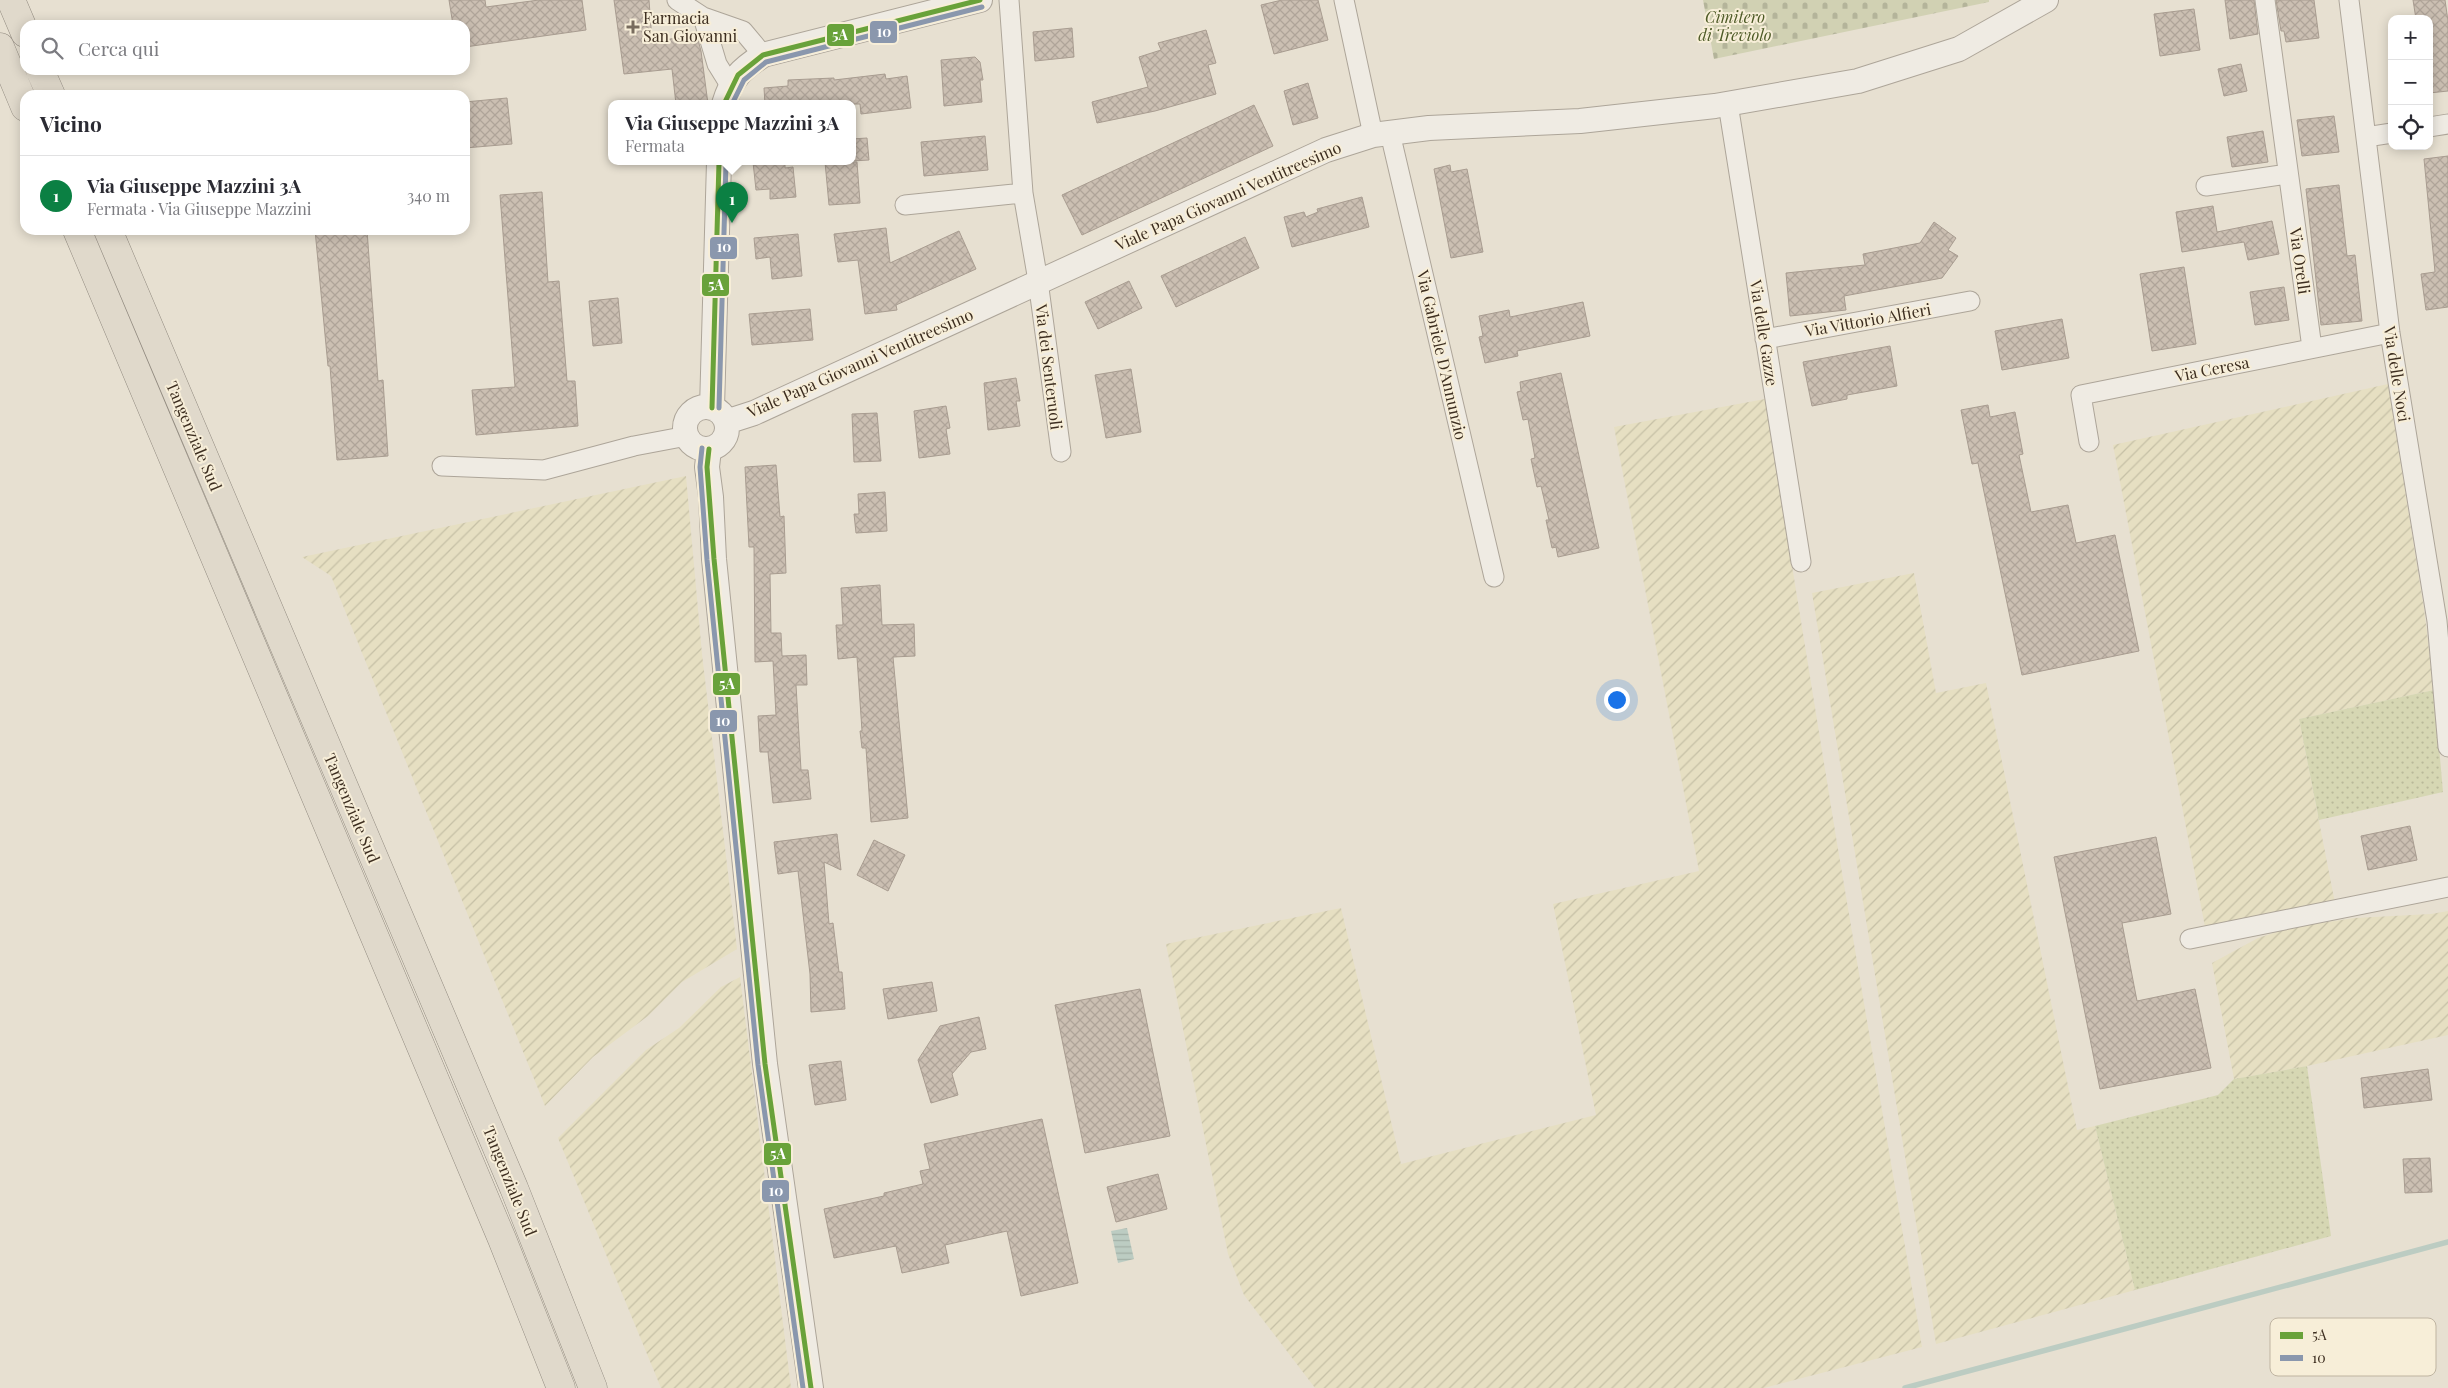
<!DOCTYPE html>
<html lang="it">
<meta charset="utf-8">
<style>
body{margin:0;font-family:"Playfair Display",serif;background:#f7f7f7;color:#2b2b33}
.controls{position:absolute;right:15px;top:15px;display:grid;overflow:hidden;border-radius:10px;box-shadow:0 2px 12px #0003}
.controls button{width:45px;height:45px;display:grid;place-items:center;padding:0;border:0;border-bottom:1px solid #e1e1e2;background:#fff;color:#2b2b33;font:25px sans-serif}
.you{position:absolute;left:1616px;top:699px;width:18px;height:18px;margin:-12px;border:4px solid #fff;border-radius:50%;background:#1a73e8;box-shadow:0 0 0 8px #1a73e833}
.badge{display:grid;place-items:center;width:32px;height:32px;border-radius:50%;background:#0b8043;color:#fff;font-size:16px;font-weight:700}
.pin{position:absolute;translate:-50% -41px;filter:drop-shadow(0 1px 2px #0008)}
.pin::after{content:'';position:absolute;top:26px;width:18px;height:15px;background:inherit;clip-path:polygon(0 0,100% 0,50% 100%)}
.popup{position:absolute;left:608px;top:100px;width:248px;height:65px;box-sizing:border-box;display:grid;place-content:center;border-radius:10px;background:#fff;filter:drop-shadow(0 1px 4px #0005);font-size:16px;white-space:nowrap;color:#7c7c81}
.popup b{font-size:19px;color:#2b2b33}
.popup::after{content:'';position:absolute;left:50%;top:100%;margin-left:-10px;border:10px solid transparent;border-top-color:#fff}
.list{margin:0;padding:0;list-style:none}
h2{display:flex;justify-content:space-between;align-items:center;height:65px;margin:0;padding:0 20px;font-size:21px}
h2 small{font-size:16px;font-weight:400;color:#7c7c81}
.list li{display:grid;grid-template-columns:32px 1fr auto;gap:15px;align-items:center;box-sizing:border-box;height:80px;padding:0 20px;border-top:1px solid #e1e1e2}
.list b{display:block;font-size:19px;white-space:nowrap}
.list p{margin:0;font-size:16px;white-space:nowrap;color:#7c7c81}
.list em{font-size:16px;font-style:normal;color:#7c7c81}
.icon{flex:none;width:28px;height:28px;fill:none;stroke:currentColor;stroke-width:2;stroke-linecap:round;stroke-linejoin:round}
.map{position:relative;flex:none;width:2448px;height:1388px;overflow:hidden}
.search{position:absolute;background:#fff;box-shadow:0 2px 12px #0003;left:20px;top:20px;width:450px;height:55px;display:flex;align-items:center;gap:12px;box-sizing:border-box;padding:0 18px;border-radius:15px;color:#7c7c81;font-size:19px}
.panel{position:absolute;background:#fff;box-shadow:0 2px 12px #0003;left:20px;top:90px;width:450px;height:145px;border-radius:15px}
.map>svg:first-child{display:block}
.farmland{fill:url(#farmland-furrows)}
.grass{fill:url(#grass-dots)}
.cemetery{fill:url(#cemetery-stones)}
.water{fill:url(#water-rules)}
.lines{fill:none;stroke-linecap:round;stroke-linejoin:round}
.stream{stroke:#bcccc2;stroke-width:5.5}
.building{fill:url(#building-cross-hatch);stroke:#a89c90}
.minor-casing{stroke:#ada599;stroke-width:21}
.tertiary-casing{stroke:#ada599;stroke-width:26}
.trunk-casing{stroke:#928b80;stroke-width:29}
.minor{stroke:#efebe3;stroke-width:19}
.tertiary{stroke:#efebe3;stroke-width:24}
.trunk{stroke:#e0d9cb;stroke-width:28}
.bus-1-casing{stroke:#f7eed8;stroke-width:9}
.bus-2-casing{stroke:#f7eed8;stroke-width:9}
.bus-1{stroke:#69a23a;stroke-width:5}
.bus-2{stroke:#8a97ad;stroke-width:5}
.poi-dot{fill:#786c5e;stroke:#f7eed8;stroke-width:2}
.labels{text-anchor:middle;stroke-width:4;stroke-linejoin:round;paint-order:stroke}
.park-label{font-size:16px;font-style:italic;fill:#4d5a26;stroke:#f7eed8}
.poi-label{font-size:16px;fill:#3d2e20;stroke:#f7eed8;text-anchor:start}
.street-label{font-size:16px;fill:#3d2e20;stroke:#f7eed8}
.key{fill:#f7eed8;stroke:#bfb4a1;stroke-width:1}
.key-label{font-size:14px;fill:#3d2e20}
.line-badge{stroke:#f7eed8;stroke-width:2}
.badge-label{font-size:14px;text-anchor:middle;font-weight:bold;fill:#fff}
</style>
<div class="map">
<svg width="2448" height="1388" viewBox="0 0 2448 1388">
<defs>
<pattern id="farmland-furrows" width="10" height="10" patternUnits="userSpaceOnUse" patternTransform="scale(1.25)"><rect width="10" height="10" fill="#e6dfc2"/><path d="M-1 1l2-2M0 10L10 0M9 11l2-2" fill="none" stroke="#c6c0a6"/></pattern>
<pattern id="grass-dots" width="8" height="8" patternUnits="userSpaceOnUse" patternTransform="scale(1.25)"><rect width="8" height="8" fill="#d6d7b3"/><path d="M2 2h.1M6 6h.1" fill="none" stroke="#b9b99a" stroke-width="1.8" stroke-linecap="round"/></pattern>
<pattern id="cemetery-stones" width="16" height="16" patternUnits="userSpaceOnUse" patternTransform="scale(1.25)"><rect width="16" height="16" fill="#d1d1b3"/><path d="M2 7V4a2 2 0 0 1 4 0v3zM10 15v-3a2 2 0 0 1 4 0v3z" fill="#b4b49a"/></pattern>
<pattern id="water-rules" width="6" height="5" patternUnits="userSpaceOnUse" patternTransform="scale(1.25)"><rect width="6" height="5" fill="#bcccc2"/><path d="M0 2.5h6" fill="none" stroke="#a2b0a6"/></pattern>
<pattern id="building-cross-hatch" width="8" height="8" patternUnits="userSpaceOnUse" patternTransform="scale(1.25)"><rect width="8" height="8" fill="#cbbfb2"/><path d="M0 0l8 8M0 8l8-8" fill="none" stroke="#afa499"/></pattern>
</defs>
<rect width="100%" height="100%" fill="#e7e0d1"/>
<!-- farmland -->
<path class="farmland" d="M2388 384 2424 609 2434 690 2299 719 2335 903 2205 927 2113 445Z
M1765 399 1836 837 1922 1347 1764 1388H1315L1244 1295 1228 1254 1166 944 1341 908 1401 1164 1596 1115 1553 904 1699 871 1614 427Z
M686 476 702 654 737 949 682 982 648 1016 593 1057 545 1106 331 576 302 557Z
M1914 573 1936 693 1986 683 2077 1130 2095 1126 2135 1290 1936 1344 1812 593Z
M2448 911V1035L2307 1066 2234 1079 2212 963 2258 938 2292 927 2355 918 2431 914Z
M740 977 791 1388H661L558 1138 646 1050 679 1028 721 987Z"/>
<!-- grass -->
<path class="grass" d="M2434 690 2443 792 2319 820 2299 719Z
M2307 1066 2331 1236 2135 1290 2095 1126 2218 1095 2234 1079Z"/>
<!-- cemetery -->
<path class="cemetery" d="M1703 0H1989V2L1714 59Z"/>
<!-- water -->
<path class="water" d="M1127 1228 1134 1259 1118 1263 1111 1231Z"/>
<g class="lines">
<!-- stream -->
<path class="stream" d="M1905 1388 2448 1242"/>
</g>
<!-- building -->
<path class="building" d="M449 0H485L486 7 539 0H582L586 30 465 47V25H453Z
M614 0H649L652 41 697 36 701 51 708 104H676L672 69 624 74Z
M1282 0H1318L1328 40 1274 54 1261 5Z
M2225 0H2254L2258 34 2230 39Z
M2276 0H2314L2319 38 2286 42 2284 31H2281Z
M2413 0H2445L2448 21V91L2429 93V19H2416Z
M2194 9 2200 50 2160 56 2154 14Z
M1072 28 1074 57 1035 61 1033 32Z
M1206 30 1216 63 1208 65 1216 94 1155 111 1097 123 1092 102 1148 87 1139 57 1161 50 1158 43Z
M975 57 980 62 983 80H980L982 102 944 106 941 60Z
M2241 64 2247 91 2224 96 2218 69Z
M885 74 886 79 907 76 911 108 861 114 860 104H765L764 88 788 86V80L834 78V80Z
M1308 83 1318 118 1293 125 1284 91Z
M507 98 512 144 465 148V102Z
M1254 105 1273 146 1082 235 1062 195Z
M2334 116 2339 152 2302 156 2297 120Z
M2263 131 2268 162 2232 167 2227 137Z
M985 136 988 170 924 176 921 142Z
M867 138 869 160 852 161V139Z
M2448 156V307L2426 310 2421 274 2435 272 2424 159Z
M753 162H785V168L793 167 796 197 770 199V189L756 190Z
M825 162H857L860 203 829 205Z
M1450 165 1451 172 1467 169 1483 252 1451 258 1434 169Z
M2339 185 2347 256 2355 255 2362 321 2321 325 2306 189Z
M542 192 548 282 559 281 567 381H575L578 426 476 435 472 390 515 387 500 195Z
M1362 197 1369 227 1292 247 1284 217 1304 212 1306 217 1318 212 1317 209Z
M2213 206 2217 232 2272 221 2279 254 2248 260 2244 242 2182 252 2176 212Z
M1934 222 1956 238 1948 250 1958 256 1942 278 1844 296 1846 310 1790 316 1786 273 1865 265 1863 254 1920 243Z
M886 228 890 263 959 231 976 269 896 305 897 310 865 314 858 260 838 262 834 234Z
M315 230H367L378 381 383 380 388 456 337 460 330 366H328Z
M798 234 802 276 772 279 770 257 756 259 754 238Z
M1245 237 1259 268 1176 307 1161 276Z
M2184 267 2196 344 2152 351 2140 274Z
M1129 281 1142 308 1098 329 1085 302Z
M2284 287 2289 320 2255 325 2250 292Z
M618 298 622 343 593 346 589 301Z
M1583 302 1590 336 1517 351 1518 356 1485 363 1479 337 1483 336 1479 316 1509 310 1510 317Z
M810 309 813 340 752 345 749 314Z
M2062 319 2069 358 2002 370 1995 331Z
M1890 346 1897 386 1847 395V399L1812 406 1803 362Z
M1131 369 1141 432 1106 438 1095 375Z
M1561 373 1599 548 1558 557 1556 547 1552 548 1546 520H1549L1541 486 1537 487 1531 459 1535 458 1528 419 1523 420 1517 392 1521 391 1520 382Z
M1016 378 1020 401H1016L1020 426 988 430 984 383Z
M1988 405 1990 417 2015 412 2023 454 2019 455 2031 512 2068 505 2076 543 2115 535 2139 651 2022 675 1978 463 1972 464 1961 410Z
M946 406 950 428 946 429 950 454 919 458 914 411Z
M877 413 881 461 854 462 852 414Z
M776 465 780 517 784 516 786 573 770 574 771 633H781L782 656 806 655 807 685H796L801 770H808L811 799 773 803 768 752H760L758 716 776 715 773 661 755 662 754 547H749L745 467Z
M885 492 887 531 856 533 854 514H859L858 494Z
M880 585 882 625 914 624 915 656 893 657 908 818 871 822 866 748H862L860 731H862L857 657 838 659 836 625H843L841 588Z
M2410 826 2417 860 2368 870 2361 836Z
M837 834 841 870 824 862 829 924 833 923 839 972H842L845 1009 811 1012 810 974 798 871 778 874 774 842Z
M2156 837 2171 914 2122 923 2137 1001 2195 989 2211 1068 2100 1089 2054 857Z
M874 840 905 855 888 891 857 875Z
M932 982 937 1011 888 1019 883 989Z
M1140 989 1170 1136 1085 1153 1055 1005Z
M979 1017 986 1049 971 1052 952 1074 958 1095 931 1103 918 1060 940 1026Z
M841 1061 846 1100 815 1105 809 1065Z
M2428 1069 2432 1100 2364 1108 2361 1078Z
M1042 1119 1078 1283 1021 1296 1007 1231 945 1245 949 1263 902 1273 896 1246 834 1258 824 1209 884 1196V1193L923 1184 920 1171 930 1169 924 1144Z
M2430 1158 2432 1192 2405 1193 2403 1159Z
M1158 1174 1167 1209 1116 1222 1107 1187Z"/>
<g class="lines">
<defs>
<path id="minor" d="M677 0 703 17 743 31 763 55
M1009 0 1023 193 1038 281 1061 452
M1344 0 1373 135
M2265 0 2312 348
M2349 0 2390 333 2437 621 2448 747
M703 17 717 64 730 85
M1728 104 1801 562
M2429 127 2448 124
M1390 133 1494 577
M2366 137 2392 133
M2206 186 2288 174
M905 205 1023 193
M1765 339 1970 301
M2089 442 2081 395 2390 333
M442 466 544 470 634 446 687 436
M2190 939 2448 887"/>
<path id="tertiary" d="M724 104C732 78 740 70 763 55L980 0
M685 428a21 21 0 1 1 42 0a21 21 0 1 1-42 0Z
M712 408 719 162
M726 422 754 413 1326 150 1373 135 1429 128 1580 121 1715 106 1858 81 1959 49 2046 0
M709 449 707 467 711 497 714 559 765 1064 811 1388"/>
<path id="trunk" d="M11 0 25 33
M0 47 25 107
M40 70 51 95
M77 230 502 1239 561 1388
M108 230 514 1188 593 1388"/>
</defs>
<!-- minor casing -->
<use href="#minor" class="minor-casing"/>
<!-- tertiary casing -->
<use href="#tertiary" class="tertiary-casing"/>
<!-- trunk casing -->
<use href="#trunk" class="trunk-casing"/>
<!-- minor -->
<use href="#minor" class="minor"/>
<!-- tertiary -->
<use href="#tertiary" class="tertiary"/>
<!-- trunk -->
<use href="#trunk" class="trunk"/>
<defs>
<path id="bus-1" d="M724 104 738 75 763 55 980 0
M712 408 719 162
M709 449 707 467 714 559 765 1064 811 1388"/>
<path id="bus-2" d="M732 104 744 80 766 62 982 7
M719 408 726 162
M702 448 700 467 707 560 758 1065 803 1388"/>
</defs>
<!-- bus-1 casing -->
<use href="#bus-1" class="bus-1-casing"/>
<!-- bus-2 casing -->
<use href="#bus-2" class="bus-2-casing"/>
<!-- bus-1 -->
<use href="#bus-1" class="bus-1"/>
<!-- bus-2 -->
<use href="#bus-2" class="bus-2"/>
</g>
<!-- markers -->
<path class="poi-dot" d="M630.5 19.5h5v5h5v5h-5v5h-5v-5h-5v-5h5z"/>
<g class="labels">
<!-- park labels -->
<g class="park-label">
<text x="1735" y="23">Cimitero<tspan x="1735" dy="18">di Treviolo</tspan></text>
</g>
<!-- poi labels -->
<g class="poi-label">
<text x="643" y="24">Farmacia<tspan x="643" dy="18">San Giovanni</tspan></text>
</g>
<!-- street labels -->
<g class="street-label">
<text transform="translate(1228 196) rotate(-24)" y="6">Viale Papa Giovanni Ventitreesimo</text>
<text transform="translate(2300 261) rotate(82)" y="6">Via Orelli</text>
<text transform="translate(1868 320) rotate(-10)" y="6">Via Vittorio Alfieri</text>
<text transform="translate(1764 333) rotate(81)" y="6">Via delle Gazze</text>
<text transform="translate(1442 355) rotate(77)" y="6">Via Gabriele D'Annunzio</text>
<text transform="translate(860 363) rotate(-24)" y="6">Viale Papa Giovanni Ventitreesimo</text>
<text transform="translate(1049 367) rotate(83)" y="6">Via dei Senteruoli</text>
<text transform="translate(2212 369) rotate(-11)" y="6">Via Ceresa</text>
<text transform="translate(2397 374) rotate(81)" y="6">Via delle Noci</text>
<text transform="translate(194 436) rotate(67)" y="6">Tangenziale Sud</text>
<text transform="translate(352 808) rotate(67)" y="6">Tangenziale Sud</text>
<text transform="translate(510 1181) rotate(68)" y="6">Tangenziale Sud</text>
</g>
</g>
<!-- legend -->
<rect x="2270" y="1318" width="166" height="58" rx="8" class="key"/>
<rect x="2280" y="1332" width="23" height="7" fill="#69a23a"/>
<rect x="2280" y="1355" width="23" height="6" fill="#8a97ad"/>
<g class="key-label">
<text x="2312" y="1340">5A</text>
<text x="2312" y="1363">10</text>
</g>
<g class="line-badge">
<rect x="869" y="20" width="29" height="24" rx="5" fill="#8a97ad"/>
<rect x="826" y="23" width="29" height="24" rx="5" fill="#69a23a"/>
<rect x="709" y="236" width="29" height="24" rx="5" fill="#8a97ad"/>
<rect x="701" y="273" width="29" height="24" rx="5" fill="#69a23a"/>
<rect x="712" y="672" width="29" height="24" rx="5" fill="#69a23a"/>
<rect x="709" y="709" width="29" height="24" rx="5" fill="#8a97ad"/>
<rect x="763" y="1142" width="29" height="24" rx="5" fill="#69a23a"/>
<rect x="761" y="1179" width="29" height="24" rx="5" fill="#8a97ad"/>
</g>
<g class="badge-label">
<text x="884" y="37">10</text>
<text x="840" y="40">5A</text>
<text x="724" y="252">10</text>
<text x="716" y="290">5A</text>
<text x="727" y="689">5A</text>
<text x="723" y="726">10</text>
<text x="778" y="1159">5A</text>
<text x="776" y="1196">10</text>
</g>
</svg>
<div class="controls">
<button>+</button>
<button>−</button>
<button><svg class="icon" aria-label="locate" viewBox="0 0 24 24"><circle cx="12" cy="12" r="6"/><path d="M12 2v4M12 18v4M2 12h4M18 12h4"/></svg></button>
</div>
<div class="you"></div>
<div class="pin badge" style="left:732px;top:223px">1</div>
<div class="popup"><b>Via Giuseppe Mazzini 3A</b>Fermata</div>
<div class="search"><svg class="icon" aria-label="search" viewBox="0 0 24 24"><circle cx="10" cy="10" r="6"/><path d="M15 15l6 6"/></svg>Cerca qui</div>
<section class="panel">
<h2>Vicino<small></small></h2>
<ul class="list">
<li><span class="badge">1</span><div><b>Via Giuseppe Mazzini 3A</b><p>Fermata · Via Giuseppe Mazzini</p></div><em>340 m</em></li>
</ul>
</section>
</div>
